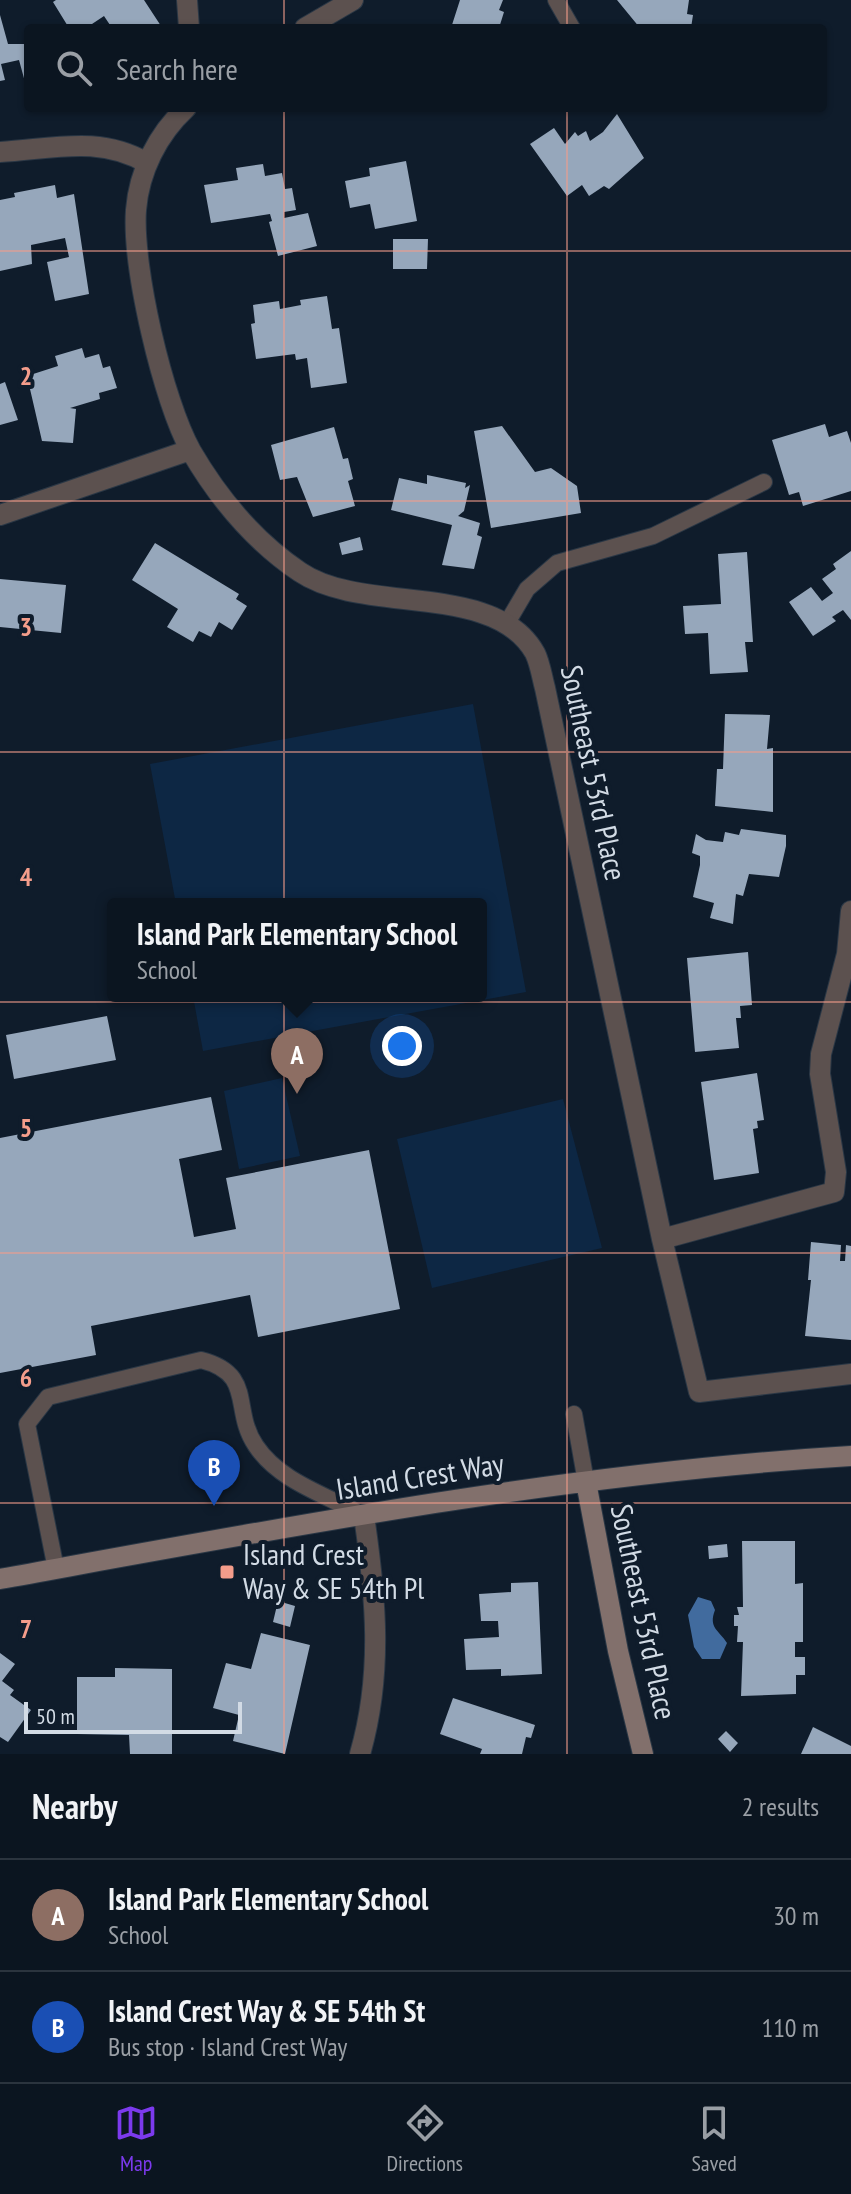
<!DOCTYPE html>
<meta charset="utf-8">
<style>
body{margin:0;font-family:"PT Sans Narrow",sans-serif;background:#19222d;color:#f1f3f6}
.scale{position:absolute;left:24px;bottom:20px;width:218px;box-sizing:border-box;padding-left:8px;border:4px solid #d2dbe5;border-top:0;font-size:22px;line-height:28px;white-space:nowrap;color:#d2dbe5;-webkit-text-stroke:6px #0f1c2b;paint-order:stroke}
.you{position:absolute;left:402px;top:1046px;width:28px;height:28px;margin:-20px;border:6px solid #fff;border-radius:50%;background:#1a73e8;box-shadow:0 0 0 12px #1a73e833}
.badge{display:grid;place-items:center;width:52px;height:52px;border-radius:50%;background:#7c3aed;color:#fff;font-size:26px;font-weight:700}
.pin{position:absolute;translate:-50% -66px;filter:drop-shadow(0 2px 4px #0008)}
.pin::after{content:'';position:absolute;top:42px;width:28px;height:24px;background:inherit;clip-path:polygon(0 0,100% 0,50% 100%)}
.popup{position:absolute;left:107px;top:898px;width:380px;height:104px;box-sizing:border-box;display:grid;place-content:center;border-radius:8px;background:#0b1520;filter:drop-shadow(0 2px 6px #0005);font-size:26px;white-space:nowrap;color:#9a9fa5}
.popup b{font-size:30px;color:#f1f3f6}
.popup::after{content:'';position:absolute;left:50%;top:100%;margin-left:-16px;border:16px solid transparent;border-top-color:#0b1520}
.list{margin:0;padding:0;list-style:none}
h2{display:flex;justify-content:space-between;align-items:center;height:104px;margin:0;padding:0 32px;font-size:34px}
h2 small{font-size:26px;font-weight:400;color:#9a9fa5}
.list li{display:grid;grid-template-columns:52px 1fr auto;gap:24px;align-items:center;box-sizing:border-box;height:112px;padding:0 32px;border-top:2px solid #2b343e}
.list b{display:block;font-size:30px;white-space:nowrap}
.list p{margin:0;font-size:26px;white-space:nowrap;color:#9a9fa5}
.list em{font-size:26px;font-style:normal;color:#9a9fa5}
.icon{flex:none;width:44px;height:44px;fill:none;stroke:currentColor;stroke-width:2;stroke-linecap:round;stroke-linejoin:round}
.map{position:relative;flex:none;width:851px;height:1754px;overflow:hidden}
.search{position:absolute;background:#0b1520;box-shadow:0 2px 6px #0004;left:24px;right:24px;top:24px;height:88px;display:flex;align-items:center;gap:20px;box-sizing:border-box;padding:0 28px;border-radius:8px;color:#9a9fa5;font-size:30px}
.sheet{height:328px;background:#0b1520}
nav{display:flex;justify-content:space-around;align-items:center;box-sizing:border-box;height:112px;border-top:2px solid #2b343e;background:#0b1520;font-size:22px;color:#9a9fa5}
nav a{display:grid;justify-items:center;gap:4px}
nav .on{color:#7c3aed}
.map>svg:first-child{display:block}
.green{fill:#0d2744}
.water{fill:#416b9e}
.building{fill:#96a7bb}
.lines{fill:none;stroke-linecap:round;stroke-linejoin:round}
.lane-casing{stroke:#2a3745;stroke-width:18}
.street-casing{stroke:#2a3745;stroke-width:22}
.secondary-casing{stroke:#2a3745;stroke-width:22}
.lane{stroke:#5c514f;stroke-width:16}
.street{stroke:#5c514f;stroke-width:20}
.secondary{stroke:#82706c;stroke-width:20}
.grid{fill:none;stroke:#f49d8b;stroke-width:2;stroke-opacity:0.55}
.poi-dot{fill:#f49d8b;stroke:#0f1c2b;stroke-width:3}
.labels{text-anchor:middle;stroke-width:8;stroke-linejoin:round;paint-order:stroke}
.street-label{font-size:30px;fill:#d2dbe5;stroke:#0f1c2b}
.poi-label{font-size:30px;fill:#d2dbe5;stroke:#0f1c2b;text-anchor:start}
.grid-label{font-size:26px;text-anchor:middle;font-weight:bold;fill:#f49d8b;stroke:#0f1c2b;stroke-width:8;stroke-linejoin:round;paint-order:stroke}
</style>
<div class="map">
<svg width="851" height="1754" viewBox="0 0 851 1754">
<rect width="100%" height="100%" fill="#0f1c2b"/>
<!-- green -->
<path class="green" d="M473 704 526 992 203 1051 193 996H481V904H176L150 764Z
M282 1078 300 1156 239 1169 224 1091Z
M563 1099 602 1248 432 1288 397 1139Z"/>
<!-- water -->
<path class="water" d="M698 1597 711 1601 715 1610C708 1628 719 1630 727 1643L720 1659H702L694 1647 688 1615Z"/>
<!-- building -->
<path class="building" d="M56 0H144L161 26 112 28 104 16 86 28H69L53 2Z
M460 0H503L499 10 504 12 499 28H451Z
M617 0H689L687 14 693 15 691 28H650L648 24 640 28Z
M0 15 8 44H26L28 93 19 60 1 64 5 80 0 81Z
M617 114 644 158 609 189 604 186 589 196 582 185 567 196 530 144 554 128 565 144 575 132 578 136 586 131 590 141 603 132Z
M406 161 417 221 375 229 370 204 350 208 345 181 370 176 369 168Z
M263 164 265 176 282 173 285 189 292 188 296 210 284 212V218L308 213 317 246 278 256 269 222 272 221 270 214 211 223 204 185 238 180 236 168Z
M55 185 57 198 74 194 89 294 55 301 47 262 69 257 65 238 31 245 32 264 0 271V200L15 197 14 193Z
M393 239H428L427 269H393Z
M327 296 332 329 339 328 347 383 311 388 307 358 296 360 295 354 256 359 251 324 255 323 253 305 279 301 280 309 301 305 300 300Z
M82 348 85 358 99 354 103 368 110 366 117 388 99 393 100 399 70 408 76 409 73 443 42 441 27 376 58 366 55 356Z
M5 382 18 420 0 425V384Z
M825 424 829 437 847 431 851 443V491L803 506 799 492 789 495 772 440Z
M502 426 535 472 551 468 577 486 581 513 491 528 474 431Z
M334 427 343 459 348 458 353 479 348 481 355 506 313 517 297 477 280 480 271 445Z
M427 475 466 483 465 488 470 485 464 511 458 516 480 523 477 535 482 537 474 569 442 565 452 525 391 510 399 478 427 484Z
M360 537 363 550 342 555 339 543Z
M155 543 239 594 236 599 247 606 232 630 219 622 211 637 199 631 193 642 167 627 178 609 132 580Z
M851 551V620L843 610 832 617 836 621 813 636 789 602 811 587 822 601 833 593 822 579 836 569 833 564Z
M747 552 753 642H745L748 672 710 674 708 633 685 634 683 606 721 604 718 554Z
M0 579 66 585 61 633 0 627Z
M725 714 770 715 767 749 773 748V812L715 806 717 769H723Z
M741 829 786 835V846L779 877 749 874 743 896 736 894 733 924 710 918 714 903 693 897 700 865V856L692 853 696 834 706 840 723 842 725 832 739 835Z
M748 952 752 1005 740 1006 741 1018H736L739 1048 695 1052 687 958Z
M107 1016 116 1060 14 1079 6 1035Z
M757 1073 764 1120 757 1121 758 1128 753 1129 759 1173 714 1180 701 1082Z
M211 1097 222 1150 179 1159 194 1237 236 1229 226 1178 369 1150 400 1309 258 1337 250 1295 91 1326 96 1355 0 1373V1138Z
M811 1242 841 1245 840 1261H845L846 1245 851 1246V1340L805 1336 811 1280H808Z
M742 1541H795V1584L803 1583V1642H795V1657H805V1675H796V1694L741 1696 743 1642H737L738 1626H734V1615H739L737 1607H743Z
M727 1544 728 1557 709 1559 708 1546Z
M538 1582 542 1674 501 1676V1669L466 1670 464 1639 499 1637 498 1621H481L479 1594 511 1592V1583Z
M278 1601 295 1606 290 1627 273 1622Z
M261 1633 310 1645 285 1754 233 1741 239 1715 213 1708 226 1663 251 1669Z
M0 1653 15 1664 2 1681 14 1690 10 1695 31 1710 8 1742 0 1737Z
M115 1668 172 1669V1754H130L129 1735 77 1734V1677H115Z
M453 1698 535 1725 531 1738 526 1737 522 1754H480L482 1749 440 1734Z
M813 1727 851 1746V1754H801Z
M726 1731 738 1743 730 1752 718 1739Z"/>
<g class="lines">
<defs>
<path id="lane" d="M556 0 572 28
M507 623 527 589 557 563 653 536 764 482
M574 1414 586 1482
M56 1569 27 1424 48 1397 201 1360C256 1374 231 1410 256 1446 280 1482 327 1495 364 1516"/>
<path id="street" d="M187 0 189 28
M305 28 353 0
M186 108C158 134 139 171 136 210 132 267 163 401 191 451 219 499 254 541 300 572 363 615 495 581 535 653 540 663 542 677 545 688L662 1239 699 1392 851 1374
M0 152C53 149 99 135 147 163
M0 515 190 450
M662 1239 834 1192 836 1172 820 1074 821 1054 847 954 851 911
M360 1754C383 1674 376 1597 364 1516"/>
<path id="secondary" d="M586 1482 618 1651 643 1754
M0 1579C281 1528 565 1473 851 1456"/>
</defs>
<!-- lane casing -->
<use href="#lane" class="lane-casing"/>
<!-- street casing -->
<use href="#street" class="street-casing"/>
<!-- secondary casing -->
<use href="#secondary" class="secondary-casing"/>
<!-- lane -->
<use href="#lane" class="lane"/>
<!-- street -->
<use href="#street" class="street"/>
<!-- secondary -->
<use href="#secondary" class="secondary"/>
</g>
<!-- grid -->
<path class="grid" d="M284 0V28M567 0V28M284 108V1754M567 108V1754M0 251H851M0 501H851M0 752H851M0 1002H851M0 1253H851M0 1503H851"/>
<!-- markers -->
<rect class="poi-dot" x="219" y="1564" width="16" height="16" rx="4"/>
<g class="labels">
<!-- street labels -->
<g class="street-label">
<text transform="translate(593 773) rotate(78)" y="10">Southeast 53rd Place</text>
<text transform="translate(420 1477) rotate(-9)" y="10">Island Crest Way</text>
<text transform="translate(643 1612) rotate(78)" y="10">Southeast 53rd Place</text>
</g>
<!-- poi labels -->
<g class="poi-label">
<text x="243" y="1565">Island Crest<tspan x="243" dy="34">Way &amp; SE 54th Pl</tspan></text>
</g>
</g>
<g class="grid-label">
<text x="26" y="385">2</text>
<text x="26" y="636">3</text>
<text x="26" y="886">4</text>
<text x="26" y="1137">5</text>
<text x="26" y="1387">6</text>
<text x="26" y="1638">7</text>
</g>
</svg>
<div class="scale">50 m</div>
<div class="you"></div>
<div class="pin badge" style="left:297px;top:1094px;background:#8d6e63">A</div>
<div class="popup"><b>Island Park Elementary School</b>School</div>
<div class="pin badge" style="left:214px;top:1506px;background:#1a4fb4">B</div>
<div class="search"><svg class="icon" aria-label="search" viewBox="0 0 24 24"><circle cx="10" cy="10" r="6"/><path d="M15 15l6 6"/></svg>Search here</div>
</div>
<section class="sheet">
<h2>Nearby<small>2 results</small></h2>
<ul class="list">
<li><span class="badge" style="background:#8d6e63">A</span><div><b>Island Park Elementary School</b><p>School</p></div><em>30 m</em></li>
<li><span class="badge" style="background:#1a4fb4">B</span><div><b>Island Crest Way &amp; SE 54th St</b><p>Bus stop · Island Crest Way</p></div><em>110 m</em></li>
</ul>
</section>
<nav>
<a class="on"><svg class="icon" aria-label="map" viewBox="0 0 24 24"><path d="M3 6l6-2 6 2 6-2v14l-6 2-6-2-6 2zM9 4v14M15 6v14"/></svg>Map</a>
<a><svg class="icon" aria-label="directions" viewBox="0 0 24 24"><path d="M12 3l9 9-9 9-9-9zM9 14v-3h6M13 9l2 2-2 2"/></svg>Directions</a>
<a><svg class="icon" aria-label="saved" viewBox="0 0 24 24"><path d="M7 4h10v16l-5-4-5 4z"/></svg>Saved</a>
</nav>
